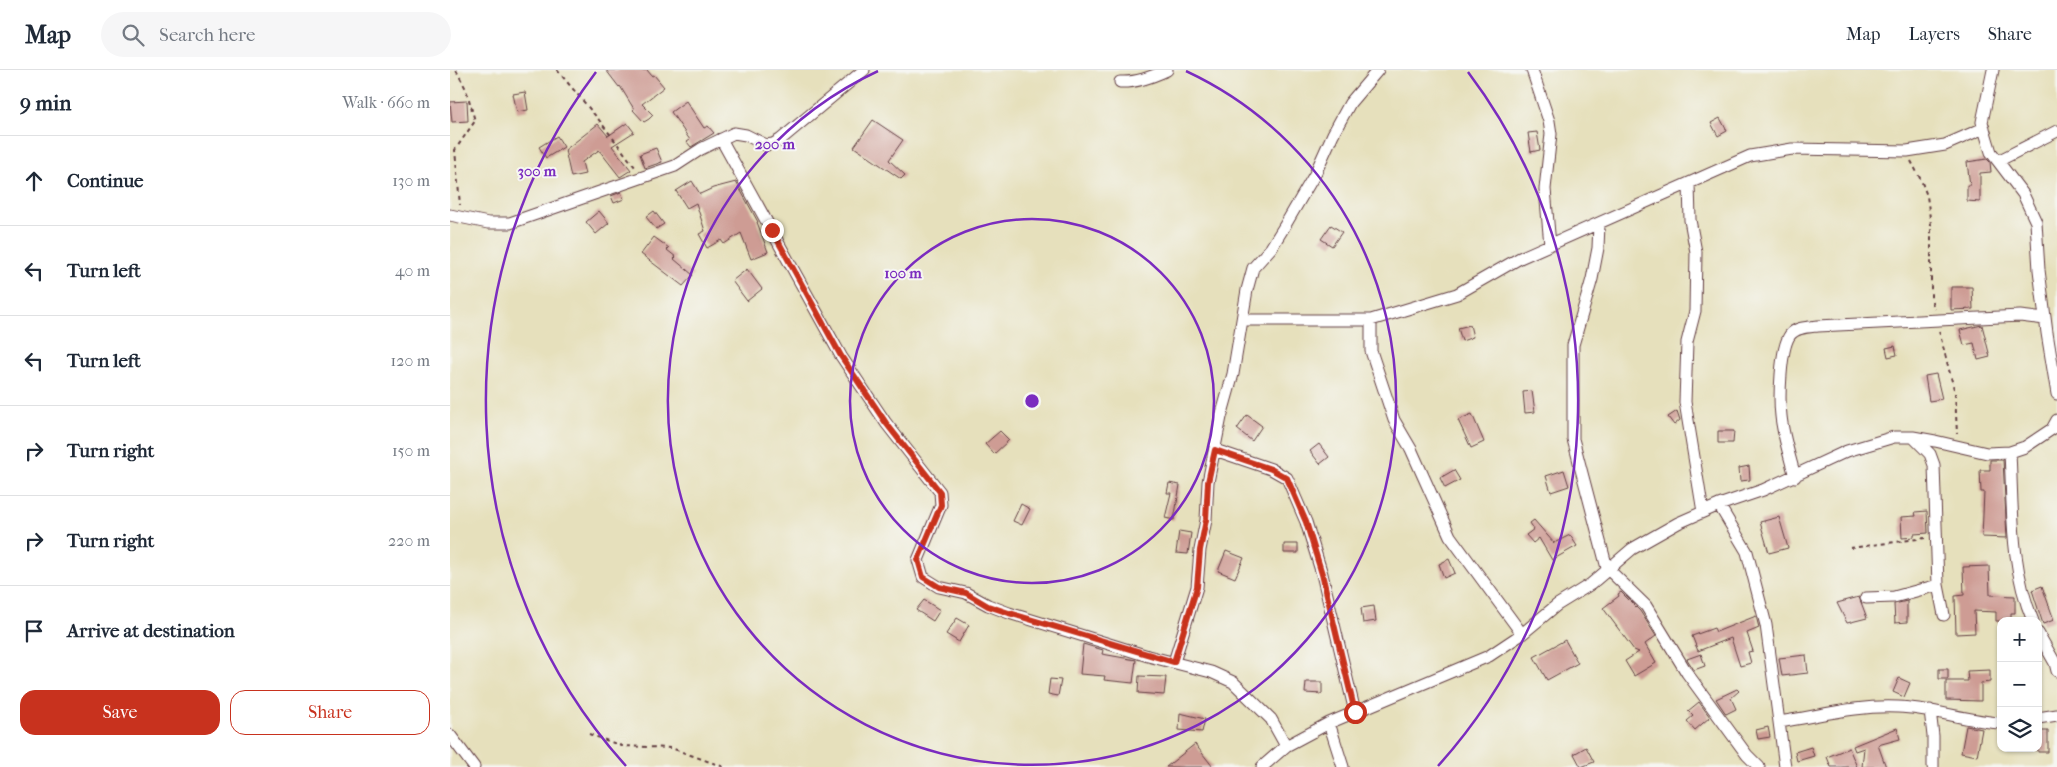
<!DOCTYPE html>
<meta charset="utf-8">
<style>
body{margin:0;font-family:"IM FELL French Canon",serif;background:#f6f6f7;color:#1f2937}
.controls{position:absolute;right:15px;bottom:15px;display:grid;overflow:hidden;border-radius:10px;box-shadow:0 1px 4px #0004}
.controls button{width:45px;height:45px;display:grid;place-items:center;padding:0;border:0;border-bottom:1px solid #e0e1e3;background:#fff;color:#1f2937;font:25px sans-serif}
.stop{position:absolute;width:15px;height:15px;margin:-11px;border:4px solid #c8321e;border-radius:50%;background:#fff}
.stop.end{background:#c8321e;border-color:#fff;box-shadow:0 1px 5px #0008}
.list{margin:0;padding:0;list-style:none}
h2{display:flex;justify-content:space-between;align-items:center;height:65px;margin:0;padding:0 20px;font-size:21px}
h2 small{font-size:16px;font-weight:400;color:#747a83}
.list li{display:grid;grid-template-columns:32px 1fr auto;gap:15px;align-items:center;box-sizing:border-box;height:90px;padding:0 20px;border-top:1px solid #e0e1e3}
.list b{display:block;font-size:19px;white-space:nowrap}
.list em{font-size:16px;font-style:normal;color:#747a83}
.actions{display:flex;gap:10px;padding:15px 20px}
.actions a{flex:1;padding:11px 0;border:1px solid #c8321e;border-radius:15px;text-align:center;font-size:18px;color:#c8321e}
.actions .main{background:#c8321e;color:#fff}
.icon{flex:none;width:28px;height:28px;fill:none;stroke:currentColor;stroke-width:2;stroke-linecap:round;stroke-linejoin:round}
.map{position:relative;flex:none;width:1607px;height:697px;overflow:hidden}
header{display:flex;align-items:center;gap:30px;box-sizing:border-box;height:70px;padding:0 25px;background:#fff;border-bottom:1px solid #e0e1e3}
header strong{font-size:24px}
nav{display:flex;gap:28px;margin-inline-start:auto;font-size:18px}
.search{width:350px;height:45px;background:#f6f6f7;display:flex;align-items:center;gap:12px;box-sizing:border-box;padding:0 18px;border-radius:28px;color:#747a83;font-size:19px}
main{display:flex}
aside{flex:1;background:#fff}
.map>svg:first-child{display:block}
.building{fill:#ce9c94}
.lines{fill:none;stroke-linecap:round;stroke-linejoin:round}
.minor-casing{stroke:#613c41;stroke-width:13}
.path{stroke:#613c41;stroke-width:2;stroke-dasharray:4 4;stroke-linecap:butt}
.minor{stroke:#fff;stroke-width:11}
.route{stroke:#c8321e;stroke-width:6}
.ring{fill:none;stroke:#7b2cbf;stroke-width:2.5}
.centre{fill:#7b2cbf;stroke:#f6f6f2;stroke-width:2.5}
.ring-label{font-size:15px;text-anchor:middle;font-weight:bold;fill:#7b2cbf;stroke:#f6f6f2;stroke-width:4;stroke-linejoin:round;paint-order:stroke}
</style>
<header>
<strong>Map</strong>
<div class="search"><svg class="icon" aria-label="search" viewBox="0 0 24 24"><circle cx="10" cy="10" r="6"/><path d="M15 15l6 6"/></svg>Search here</div>
<nav><a>Map</a><a>Layers</a><a>Share</a></nav>
</header>
<main>
<aside>
<h2>9 min<small>Walk · 660 m</small></h2>
<ul class="list">
<li><svg class="icon" aria-label="ahead" viewBox="0 0 24 24"><path d="M12 20V5M6 11l6-6 6 6"/></svg><div><b>Continue</b></div><em>130 m</em></li>
<li><svg class="icon" aria-label="left" viewBox="0 0 24 24"><path d="M17 20v-9H6M10 6l-5 5 5 5"/></svg><div><b>Turn left</b></div><em>40 m</em></li>
<li><svg class="icon" aria-label="left" viewBox="0 0 24 24"><path d="M17 20v-9H6M10 6l-5 5 5 5"/></svg><div><b>Turn left</b></div><em>120 m</em></li>
<li><svg class="icon" aria-label="right" viewBox="0 0 24 24"><path d="M7 20v-9h11M14 6l5 5-5 5"/></svg><div><b>Turn right</b></div><em>150 m</em></li>
<li><svg class="icon" aria-label="right" viewBox="0 0 24 24"><path d="M7 20v-9h11M14 6l5 5-5 5"/></svg><div><b>Turn right</b></div><em>220 m</em></li>
<li><svg class="icon" aria-label="arrive" viewBox="0 0 24 24"><path d="M6 21V4h12l-3 4 3 4H6"/></svg><div><b>Arrive at destination</b></div></li>
</ul>
<div class="actions"><a class="main">Save</a><a>Share</a></div>
</aside>
<div class="map">
<svg width="1607" height="697" viewBox="0 0 1607 697">
<rect width="100%" height="100%" fill="#f6f6f2"/>
<filter id="ink" filterUnits="userSpaceOnUse"><feTurbulence type="fractalNoise" baseFrequency=".02" numOctaves="2"/><feDisplacementMap in="SourceGraphic" scale="10" xChannelSelector="R" yChannelSelector="G"/><feConvolveMatrix kernelMatrix="1 2 1 2 8 2 1 2 1" color-interpolation-filters="sRGB"/></filter>
<filter id="wash" filterUnits="userSpaceOnUse"><feTurbulence type="fractalNoise" baseFrequency=".0096" numOctaves="4" result="noise"/><feDisplacementMap in="SourceGraphic" scale="20" xChannelSelector="R" yChannelSelector="G"/><feGaussianBlur stdDeviation="1.12" result="paint"/><feColorMatrix in="noise" values="0 0 0 0 0 0 0 0 0 0 0 0 0 0 0 0 0 1.4 0 .05"/><feComposite in="paint" operator="in"/></filter>
<g filter="url(#wash)">
<rect width="100%" height="100%" fill="#e6e0bc"/>
<g id="blocks">
<!-- building -->
<path class="building" d="M156 0H197L202 6 204 5 214 17 192 34 203 45 199 49 194 52 183 40 184 39 170 16 169 17Z
M75 22 78 40 67 42 63 24Z
M17 31 18 51 2 52 0 32Z
M236 31 254 58 258 56 264 63 241 77 237 72 240 70 221 42Z
M1270 48 1277 61 1268 66 1261 53Z
M423 50 453 70 439 90 455 105 451 109 404 77Z
M177 53 184 62 162 76 181 100 170 107 149 80 132 92 135 104 121 107 115 80 148 54 158 66Z
M1087 62 1090 80 1081 82 1078 63Z
M107 66 114 77 96 88 89 77Z
M206 78 212 92 195 98 190 84Z
M1537 89 1540 92 1541 102 1530 103V132L1517 131V115H1520L1517 92Z
M242 111 250 124 263 118 286 112 308 152H307L318 182 301 189 291 163 274 174 271 170 257 178 249 164 255 161 246 133 237 138 226 121Z
M171 122 174 129 164 133 161 126Z
M149 141 159 153 146 164 136 152Z
M204 141 214 154 206 159 196 147Z
M881 155 892 162 882 176 871 169Z
M204 167 219 178 217 180 226 187 224 189 243 205 233 216 191 184Z
M297 199 312 219 297 231 282 211Z
M1501 217H1522L1523 239 1501 240Z
M1020 255 1023 267 1012 271 1008 258Z
M1532 255 1540 287 1528 290 1524 273 1514 275 1510 260Z
M1445 276 1447 285 1438 287 1436 278Z
M1486 304 1492 329 1479 331 1475 306Z
M1082 321 1085 342 1075 343 1073 322Z
M1227 341 1230 350 1224 355 1218 347Z
M1022 344 1034 372 1021 378 1008 350Z
M797 345 812 356 802 371 787 359Z
M550 361 559 370 544 384 535 374Z
M1268 361H1284L1283 373H1268Z
M869 374 879 387 870 394 860 381Z
M1540 390H1553L1557 468 1532 467 1534 422H1531L1530 400H1540Z
M1299 396 1300 410 1290 411 1289 398Z
M1004 400 1010 410 995 418 990 408Z
M1114 400 1119 416 1101 422 1096 406Z
M719 413 730 415 724 450 715 448 721 423H717Z
M571 434 580 439 572 455 563 451Z
M1477 441 1478 463 1464 464V467L1452 468 1451 447 1466 446 1465 442Z
M1329 447 1338 478 1319 483 1310 452Z
M1084 450 1104 473 1120 465 1127 476 1102 490 1089 468 1083 473 1076 465 1084 459 1080 453Z
M729 461 741 463 738 484 726 483Z
M834 474H848V483H834Z
M776 481 794 488 785 508 768 501Z
M999 489 1005 503 994 508 989 494Z
M1539 496 1540 525 1565 526V543H1561V551H1546V542L1524 541 1525 563 1506 564 1505 526 1514 525 1513 497Z
M1592 516 1604 550 1593 554 1582 520Z
M1171 522 1190 541 1206 566 1195 574 1206 593 1184 606 1175 591 1189 582 1184 580 1153 538 1169 526 1168 524Z
M1409 527 1417 548 1397 553 1387 533Z
M474 530 490 540 483 551 466 540Z
M1457 531V552L1445 553 1444 534Z
M924 536 926 551 913 553 911 538Z
M1306 546 1309 558 1297 563 1303 581 1298 582 1301 593 1290 596 1281 568 1248 581 1242 566 1264 558 1266 562Z
M507 548 519 555 509 572 496 564Z
M1115 570 1128 593 1097 610 1084 587Z
M633 574 653 580 652 584 686 590 683 613 654 610 655 606 630 604Z
M1251 584 1255 596 1244 600 1237 589Z
M1356 585 1358 603 1332 606 1329 588Z
M1489 599H1498V609H1489Z
M1540 600V612L1531 613V631L1496 630V611H1518L1517 601Z
M689 606 716 607 714 625 688 623Z
M1449 608 1460 613 1454 627 1443 622Z
M600 609 611 610 608 626 598 624Z
M856 612H872V624L855 623Z
M1287 619 1289 621 1281 628 1286 639 1276 644 1266 629Z
M1249 632 1260 647 1245 660 1237 651 1243 646 1238 641Z
M730 643 755 649 752 662 729 660Z
M1516 656 1532 659 1527 686 1511 683Z
M1318 657 1320 667 1308 669 1306 660Z
M1447 658 1450 669 1428 675 1436 697H1412L1414 678 1405 681 1403 676Z
M1588 661H1598V682H1588Z
M745 674 763 697H716Z
M1136 677 1144 692 1131 697 1124 684Z
M1361 677 1364 686 1347 691 1345 682Z
M1399 678 1407 697H1381L1377 687Z"/>
</g>
</g>
<g filter="url(#ink)">
<use href="#blocks" fill-opacity="0" stroke="#613c41" stroke-width="1"/>
<g class="lines">
<defs>
<path id="minor" d="M1082 0 1099 51 1101 64 1095 119 1100 175
M1543 0 1532 52 1541 82 1573 124 1586 152 1589 200 1597 263 1607 324
M670 12C684 13 704 6 717 0
M271 69 391 286 436 353 490 422 491 435 468 490 473 507 489 517 516 523 538 535 559 543 698 586 761 602 783 612 821 649 836 676
M1548 91 1607 61
M1239 114 1240 150 1246 182 1245 241 1237 272 1235 332 1253 442
M0 145 38 153H60L225 96 251 79 284 63 296 65 316 75 323 74 330 70 414 0
M1149 154 1148 178 1142 209 1123 275V369L1157 498 1196 536 1237 603 1297 685 1309 697
M792 250H921L1007 224 1070 188 1300 86 1342 79 1457 81 1495 75 1534 58
M921 250V281L944 350 961 379 1000 466 1072 564
M765 380 821 399 837 408 856 452 872 504 905 642
M1560 382C1563 440 1560 496 1583 551
M1345 407C1340 387 1333 366 1331 346 1329 329 1330 279 1340 265 1346 257 1359 257 1368 256L1570 246 1595 249
M1269 435 1297 482 1316 555 1335 697
M1488 515 1494 545
M1416 528 1444 527 1488 515 1484 395 1480 384 1464 368
M1588 563 1605 593 1607 601
M724 592 747 517 750 480 756 450 758 412 771 347 783 304 797 220 803 198 821 178 834 157 865 104 883 64 900 33 928 0
M1480 640 1483 666V697
M1588 648 1607 645
M1329 652C1369 646 1407 635 1448 637 1483 638 1516 651 1551 653
M879 653 893 697
M0 665 24 697
M812 697 836 676 879 653 1039 586 1072 564 1107 535 1141 514 1182 479 1228 453 1269 435 1313 420 1397 381 1444 367H1463L1485 371 1537 383 1560 382 1575 377 1602 359 1607 350"/>
</defs>
<!-- minor casing -->
<use href="#minor" class="minor-casing"/>
<!-- path -->
<path class="path" d="M6 0 16 19 25 51 5 80 10 135
M107 0 149 50 185 97
M1461 91 1471 110 1477 126 1481 155V228L1484 239
M1489 261 1505 323 1507 364
M1400 478 1475 468
M139 664 172 676 221 678 274 697"/>
<!-- minor -->
<use href="#minor" class="minor"/>
</g>
</g>
<g class="lines" filter="url(#ink)">
<!-- route -->
<path class="route" d="M322 160 391 286 436 353 490 422 491 435 468 490 473 507 489 517 516 523 538 536 559 543 724 592 747 517 750 480 756 450 758 412 765 380 821 399 837 408 856 452 872 504 905 642"/>
</g>
<!-- distance rings -->
<g class="ring">
<circle cx="582" cy="331" r="182"/>
<path d="M736 1A364 364 0 1 1 428 1"/>
<path d="M176 696A546 546 0 0 1 146 2M1018 2A546 546 0 0 1 988 696"/>
</g>
<circle cx="582" cy="331" r="8" class="centre"/>
<g class="ring-label">
<text x="325" y="79">200 m</text>
<text x="87" y="106">300 m</text>
<text x="453" y="208">100 m</text>
</g>
</svg>
<div class="controls">
<button>+</button>
<button>−</button>
<button><svg class="icon" aria-label="layers" viewBox="0 0 24 24"><path d="M12 4l9 5-9 5-9-5zM3 14l9 5 9-5"/></svg></button>
</div>
<div class="stop" style="left:905px;top:642px"></div>
<div class="stop end" style="left:322px;top:160px"></div>
</div>
</main>
